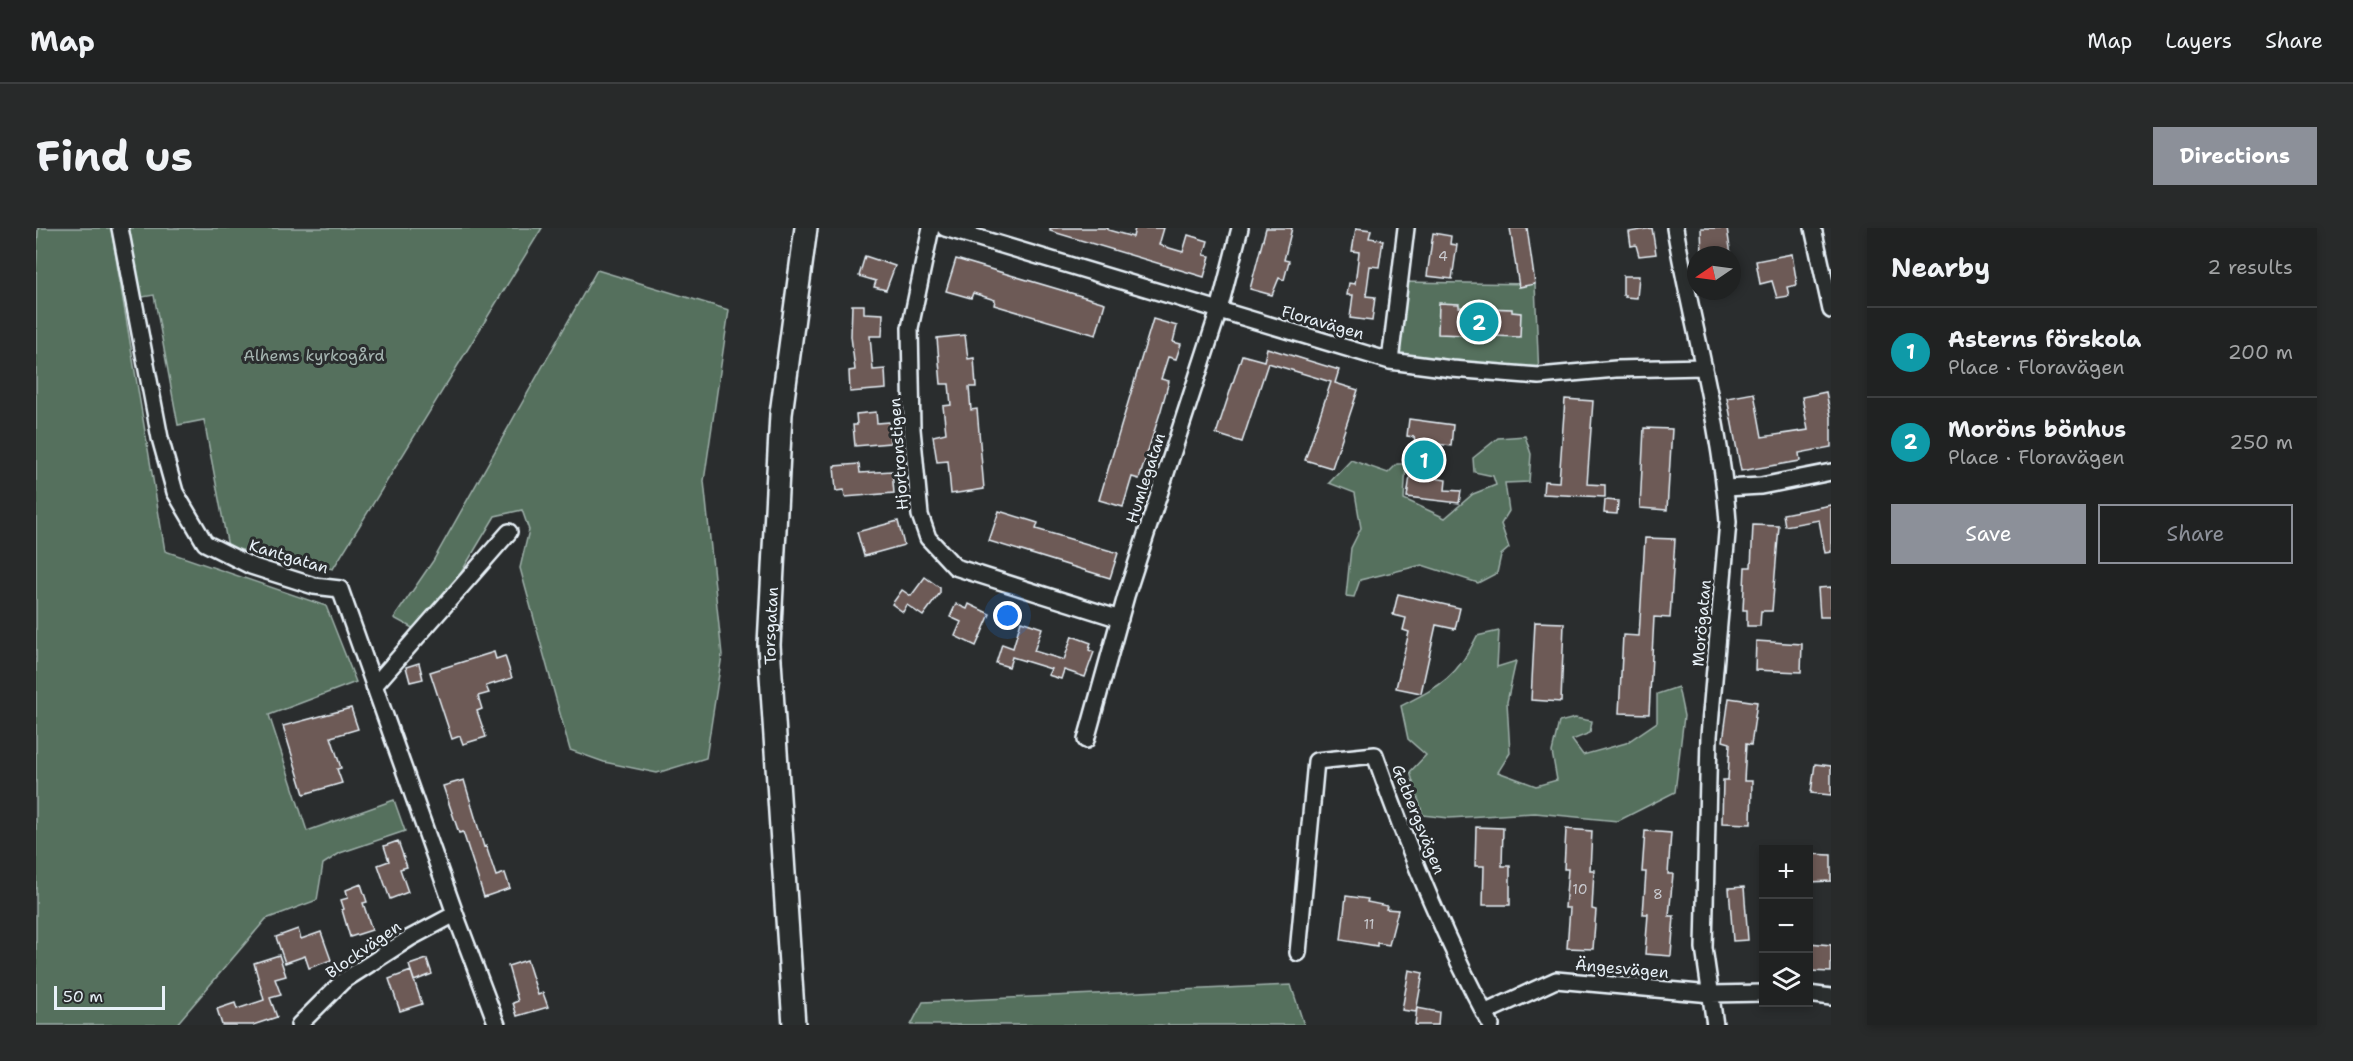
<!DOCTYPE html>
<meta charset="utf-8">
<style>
body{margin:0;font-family:"Shantell Sans",sans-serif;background:#282a2a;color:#f1f3f6}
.controls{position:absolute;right:18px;bottom:18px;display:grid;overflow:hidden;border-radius:0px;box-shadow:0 3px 9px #0003}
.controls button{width:54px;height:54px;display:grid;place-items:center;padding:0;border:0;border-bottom:2px solid #3d3f40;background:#202222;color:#f1f3f6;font:30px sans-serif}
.compass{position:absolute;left:1651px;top:18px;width:54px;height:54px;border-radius:50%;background:#202222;box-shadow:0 3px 9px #0003;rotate:257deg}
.scale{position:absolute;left:18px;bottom:15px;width:111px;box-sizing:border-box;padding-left:6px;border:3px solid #e8f1f8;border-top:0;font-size:16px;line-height:21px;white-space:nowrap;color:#e8f1f8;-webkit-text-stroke:4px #2a2d2e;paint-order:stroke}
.you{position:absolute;left:972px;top:388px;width:21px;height:21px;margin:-15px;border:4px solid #fff;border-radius:50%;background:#1a73e8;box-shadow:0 0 0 9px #1a73e833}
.badge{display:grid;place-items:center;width:39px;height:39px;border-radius:50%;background:#8c9099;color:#fff;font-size:20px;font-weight:700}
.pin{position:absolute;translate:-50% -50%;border:3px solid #fff;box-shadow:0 2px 6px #0006}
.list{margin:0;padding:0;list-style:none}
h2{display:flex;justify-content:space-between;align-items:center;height:78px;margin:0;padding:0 24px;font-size:26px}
h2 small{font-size:20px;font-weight:400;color:#a2a4a5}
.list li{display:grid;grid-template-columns:39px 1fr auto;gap:18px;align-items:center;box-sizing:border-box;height:90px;padding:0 24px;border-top:2px solid #3d3f40}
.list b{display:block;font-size:22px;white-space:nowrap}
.list p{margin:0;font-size:20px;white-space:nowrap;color:#a2a4a5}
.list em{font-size:20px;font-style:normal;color:#a2a4a5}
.actions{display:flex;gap:12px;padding:18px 24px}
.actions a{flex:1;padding:14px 0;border:2px solid #8c9099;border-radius:0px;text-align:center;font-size:21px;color:#8c9099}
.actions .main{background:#8c9099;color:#fff}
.icon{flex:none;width:33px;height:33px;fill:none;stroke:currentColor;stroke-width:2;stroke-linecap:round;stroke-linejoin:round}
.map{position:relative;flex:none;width:1795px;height:797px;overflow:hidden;border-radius:0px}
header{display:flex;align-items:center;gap:36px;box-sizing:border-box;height:84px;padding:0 30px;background:#202222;border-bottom:2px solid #3d3f40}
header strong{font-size:28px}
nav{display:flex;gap:33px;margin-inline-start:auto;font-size:21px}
.intro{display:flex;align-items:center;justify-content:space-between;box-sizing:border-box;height:144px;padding:0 36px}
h1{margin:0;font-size:42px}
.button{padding:15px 27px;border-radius:0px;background:#8c9099;color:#fff;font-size:21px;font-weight:700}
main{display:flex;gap:36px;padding:0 36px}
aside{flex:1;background:#202222;border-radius:0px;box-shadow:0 3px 9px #0003}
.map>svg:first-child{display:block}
.green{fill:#556f5d;stroke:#9eb0aa;stroke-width:1.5}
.building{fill:#6d5a57;stroke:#e8f1f8;stroke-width:1.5}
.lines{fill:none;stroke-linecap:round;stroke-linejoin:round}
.minor-casing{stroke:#e8f1f8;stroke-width:20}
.secondary-casing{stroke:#e8f1f8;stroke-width:26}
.minor{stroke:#2a2d2e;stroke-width:15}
.secondary{stroke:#2a2d2e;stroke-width:21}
.labels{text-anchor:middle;stroke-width:6;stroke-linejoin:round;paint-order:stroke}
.number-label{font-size:14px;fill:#c9cbd0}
.street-label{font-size:16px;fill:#e8f1f8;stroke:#2a2d2e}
.park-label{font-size:16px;fill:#a6b6b2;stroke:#2a2d2e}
</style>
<header>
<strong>Map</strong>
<nav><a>Map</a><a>Layers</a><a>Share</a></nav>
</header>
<div class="intro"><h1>Find us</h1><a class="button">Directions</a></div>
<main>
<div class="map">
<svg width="1795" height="797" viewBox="0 0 1795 797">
<rect width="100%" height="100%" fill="#2a2d2e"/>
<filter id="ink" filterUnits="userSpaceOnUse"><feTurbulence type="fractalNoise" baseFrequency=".0167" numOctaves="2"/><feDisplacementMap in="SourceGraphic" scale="12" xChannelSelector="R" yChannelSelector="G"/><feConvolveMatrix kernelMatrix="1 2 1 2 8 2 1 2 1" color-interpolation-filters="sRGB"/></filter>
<g filter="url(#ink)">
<!-- green -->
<path class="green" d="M2 0H75L129 323 290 378 320 454 233 487 271 603 358 572 369 603 304 625 287 636 281 672 230 691 140 797H0V48Z
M90 0H506L297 341 192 319 168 192 142 197 118 67 101 70Z
M561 42 693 82 668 253 686 427 670 530 621 545 568 534 534 522 484 340 493 302 486 282 459 288 423 348 380 402 358 390 397 333Z
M1364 54 1499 56 1503 148 1354 133Z
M1489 208 1495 226 1493 254 1469 255 1473 283 1465 296 1473 320 1465 327 1461 345 1442 355 1386 337 1324 352 1318 369 1310 368 1315 320 1325 300 1319 265 1293 255 1315 232 1352 245 1361 236H1370L1368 271 1409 290 1437 266 1460 257 1457 248 1438 244 1437 230 1462 210Z
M1463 403 1461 439 1480 433 1471 474 1474 525 1462 544 1500 558 1521 552 1516 524 1523 494 1539 490 1556 493 1554 505 1536 512 1547 527 1590 515 1621 494V466L1642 459 1648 488 1639 564 1582 593 1499 585 1413 590 1387 587 1374 544 1390 527 1372 511 1365 478C1404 458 1421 450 1441 408Z
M1255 757 1268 797H875L887 774Z"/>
<!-- building -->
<path class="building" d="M1014 0H1072V2L1097 9 1099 0H1128L1123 17 1147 24 1152 7 1172 13 1168 27 1174 28 1168 49 1014 3Z
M1230 0H1256L1248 32 1253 33 1248 52 1243 50 1236 67 1214 61Z
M1320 0 1335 2 1333 10 1347 12 1343 39 1334 38 1330 68 1339 69 1336 93 1314 90 1317 67H1311L1313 55 1319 56 1323 24 1316 23Z
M1474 0H1491L1499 56 1483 59Z
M1616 0 1620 26 1603 28 1600 17 1595 18 1593 4Z
M1665 0H1691L1695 27H1666Z
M1397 5 1415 8 1414 16 1421 17 1416 51 1391 48Z
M1756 26 1761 57 1751 59 1753 68 1741 70 1736 53 1724 56 1720 33Z
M829 28 859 38 850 62 838 59 840 53 823 48Z
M920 31 1069 75 1060 107 958 77 959 72 937 65 935 70 910 63Z
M1587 48H1603L1601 70 1589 69 1590 67H1587Z
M1403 75 1423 76V79L1476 81V84L1485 85 1484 109 1402 106Z
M816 77H828V85L847 86 846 108H834L837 142 849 141 850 161 814 164 813 143 819 142 815 108Z
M1117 91 1141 98 1137 114 1145 116 1140 131 1132 129 1125 151 1133 153 1125 182 1103 251 1096 249 1087 279 1063 272Z
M929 107 932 131 938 130 940 159H933L935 182 941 181 948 261 915 266 912 233 901 234 897 208 910 205 907 178 915 177 913 156H905L901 110Z
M1231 120 1303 142 1299 155 1322 162 1296 240 1269 232 1295 154 1232 135 1206 214 1180 206 1206 127 1228 133Z
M1790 164 1795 189V219L1763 225 1764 233 1705 243 1691 170 1718 165 1726 209 1772 202 1766 169Z
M1529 171 1557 173 1551 256 1569 257V269L1507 266 1508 253 1523 254Z
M840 184 841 195 853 194 854 215 819 218 817 197H821L820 186Z
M1373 191 1417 197 1415 218 1402 216 1398 250 1410 252 1409 262 1425 263 1423 275 1371 269 1379 213 1378 209 1371 208Z
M1608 200 1636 201 1631 282 1604 280Z
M823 236 824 245 856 243 858 265 809 269 808 262 800 263 798 238Z
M1569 272 1582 273 1581 286 1568 285Z
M1795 277V324L1789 325 1783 292 1749 298 1747 286Z
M963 283 1002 295 1000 301 1082 325 1074 350 953 313Z
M862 293 868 317 828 328 821 304Z
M1717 297 1743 298 1736 383H1725L1724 398H1711V382H1707L1709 339H1715Z
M1609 310 1639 311 1634 390 1618 389 1613 486 1583 485 1587 407 1603 408Z
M889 349 904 360V365L887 388 871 377 867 384 856 376 866 362 875 368Z
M1795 359V389H1784L1782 360Z
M1362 366 1424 380 1419 401 1400 397 1385 465 1360 460 1373 404 1367 402 1370 390 1357 387Z
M920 376 931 381 933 376 954 386 940 418 919 408 925 394 914 389Z
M985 393 1006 400 998 423 1028 432 1036 408 1055 415 1053 422 1058 424 1049 449 1028 442 1025 451 1012 447 1015 441 976 429 973 439 960 435 966 416 977 420Z
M1499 394 1528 395 1525 474 1495 472Z
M1720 413 1766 416 1765 444 1719 442Z
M458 424 460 431 469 428 476 450 450 458 453 465 442 468 446 481 441 483 450 509 427 516 424 508 416 511 394 444Z
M383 435 387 451 374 454 370 439Z
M1693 470 1721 474 1715 517 1710 516 1708 553H1716L1715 596 1686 595 1687 552H1692L1694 515 1687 513Z
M315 480 322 501 295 509 305 540 301 541 306 555 268 566 247 498Z
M1779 536 1795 538V567L1775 565Z
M428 552 448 619 450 618 460 648 469 645 474 660 448 669 427 604 423 605 407 558Z
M1440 599 1467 600 1466 638H1474V677H1447L1448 638H1439Z
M1530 601 1556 603 1554 642H1558L1556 681 1560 682 1557 721 1531 720 1534 680H1529L1532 641H1528Z
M1609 603 1635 605 1632 646H1637L1633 688H1638L1635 728 1609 726 1612 686H1607L1610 644H1606Z
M362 613 371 639 364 641 372 664 354 671 342 637 353 633 348 618Z
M1773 626 1795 627V653L1773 654Z
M325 656 331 674 327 675 336 702 314 709 306 682 308 681 305 672 312 670 310 662Z
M1708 659 1712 712 1697 713 1693 660Z
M1310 668 1332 671 1331 674 1351 678 1350 681 1362 682 1353 717 1341 715V718L1305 712Z
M262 701 265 711 285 704 295 732 273 740 269 728 249 735 240 709Z
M1773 715 1795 717V744L1773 743Z
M243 727 250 748 239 751 245 767 234 770 241 789 217 797H186L181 781 199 775 201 781 228 772 218 735Z
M391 731 396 746 378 753 373 737Z
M491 732 502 767 507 765 512 779 481 788 477 775 482 773 472 738Z
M1373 742 1387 745 1380 784 1366 782Z
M375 743 386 776 364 783 353 751Z
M1381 780 1403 784 1402 797H1379Z"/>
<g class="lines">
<defs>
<path id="minor" d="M84 0 124 210 139 264 169 315 215 338 278 358 304 361 421 691 461 797
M895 0 874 100 876 201 884 287 892 310 919 339 1084 391
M909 0 1354 133 1416 141 1503 148 1580 141 1668 139
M1639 0C1656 98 1685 195 1692 294L1673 508 1668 720 1679 797
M1777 0 1795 82
M1354 133 1370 0
M1690 260 1725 258 1795 244
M338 458 473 304
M1050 512 1090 368 1183 82 1204 0
M1262 725 1280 533 1339 527C1371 619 1408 711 1455 797
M1772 766 1795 769
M1448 785 1520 752 1675 766 1728 765
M263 797 307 753 374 710 419 686"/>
<g id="secondary">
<path id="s1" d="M758 797 733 417 745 186 770 0"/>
</g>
</defs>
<!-- minor casing -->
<use href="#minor" class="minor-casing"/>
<!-- secondary casing -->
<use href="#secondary" class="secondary-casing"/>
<!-- minor -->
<use href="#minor" class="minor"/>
<!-- secondary -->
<use href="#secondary" class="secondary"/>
</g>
</g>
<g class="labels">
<!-- number labels -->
<g class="number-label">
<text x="1407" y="33">4</text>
<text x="1544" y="666">10</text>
<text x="1622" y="671">8</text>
<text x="1333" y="701">11</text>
</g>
<!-- street labels -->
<g class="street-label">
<text transform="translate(1287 94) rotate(16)" y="6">Floravägen</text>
<text transform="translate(862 226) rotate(-94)" y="6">Hjortronstigen</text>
<text transform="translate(1109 250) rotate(-72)" y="6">Humlegatan</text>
<text transform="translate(253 328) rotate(17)" y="6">Kantgatan</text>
<text transform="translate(1665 395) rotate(-85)" y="6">Morögatan</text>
<text dy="6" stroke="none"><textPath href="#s1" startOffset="400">Torsgatan</textPath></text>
<text transform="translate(1383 591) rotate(68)" y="6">Getbergsvägen</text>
<text transform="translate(327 721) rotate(-35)" y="6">Blockvägen</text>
<text transform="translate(1586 740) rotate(5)" y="6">Ängesvägen</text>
</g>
<!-- park labels -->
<g class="park-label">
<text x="278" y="133">Alhems kyrkogård</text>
</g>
</g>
</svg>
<div class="controls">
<button>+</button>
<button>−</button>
<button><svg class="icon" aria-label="layers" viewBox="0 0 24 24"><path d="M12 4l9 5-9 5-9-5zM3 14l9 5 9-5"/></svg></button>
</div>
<svg class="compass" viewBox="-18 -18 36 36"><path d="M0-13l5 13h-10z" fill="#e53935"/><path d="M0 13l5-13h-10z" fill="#a2a4a5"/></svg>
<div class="scale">50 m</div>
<div class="you"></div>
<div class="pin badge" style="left:1388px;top:232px;background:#0f9aa8">1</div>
<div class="pin badge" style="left:1443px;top:94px;background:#0f9aa8">2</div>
</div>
<aside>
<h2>Nearby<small>2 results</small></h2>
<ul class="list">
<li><span class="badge" style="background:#0f9aa8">1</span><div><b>Asterns förskola</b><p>Place · Floravägen</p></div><em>200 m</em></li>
<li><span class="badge" style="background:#0f9aa8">2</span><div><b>Moröns bönhus</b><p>Place · Floravägen</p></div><em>250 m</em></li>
</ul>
<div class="actions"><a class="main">Save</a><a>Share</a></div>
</aside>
</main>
